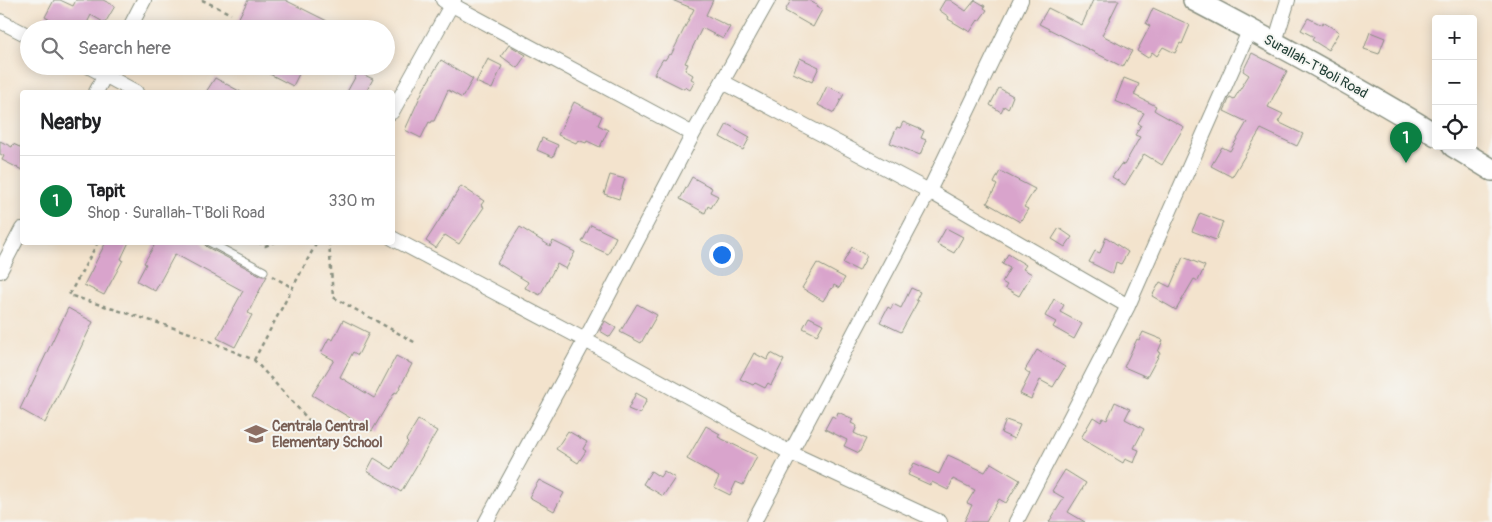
<!DOCTYPE html>
<meta charset="utf-8">
<style>
body{margin:0;font-family:Pangolin,sans-serif;background:#f6f6f6;color:#202124}
.controls{position:absolute;right:15px;top:15px;display:grid;overflow:hidden;border-radius:5px;box-shadow:0 2px 12px #0003}
.controls button{width:45px;height:45px;display:grid;place-items:center;padding:0;border:0;border-bottom:1px solid #e0e0e0;background:#fff;color:#202124;font:25px sans-serif}
.you{position:absolute;left:721px;top:254px;width:18px;height:18px;margin:-12px;border:4px solid #fff;border-radius:50%;background:#1a73e8;box-shadow:0 0 0 8px #1a73e833}
.badge{display:grid;place-items:center;width:32px;height:32px;border-radius:50%;background:#0b8043;color:#fff;font-size:16px;font-weight:700}
.pin{position:absolute;translate:-50% -41px;filter:drop-shadow(0 1px 2px #0008)}
.pin::after{content:'';position:absolute;top:26px;width:18px;height:15px;background:inherit;clip-path:polygon(0 0,100% 0,50% 100%)}
.list{margin:0;padding:0;list-style:none}
h2{display:flex;justify-content:space-between;align-items:center;height:65px;margin:0;padding:0 20px;font-size:21px}
h2 small{font-size:16px;font-weight:400;color:#757577}
.list li{display:grid;grid-template-columns:32px 1fr auto;gap:15px;align-items:center;box-sizing:border-box;height:90px;padding:0 20px;border-top:1px solid #e0e0e0}
.list b{display:block;font-size:19px;white-space:nowrap}
.list p{margin:0;font-size:16px;white-space:nowrap;color:#757577}
.list em{font-size:16px;font-style:normal;color:#757577}
.icon{flex:none;width:28px;height:28px;fill:none;stroke:currentColor;stroke-width:2;stroke-linecap:round;stroke-linejoin:round}
.map{position:relative;flex:none;width:1492px;height:522px;overflow:hidden}
.search{position:absolute;background:#fff;box-shadow:0 2px 12px #0003;left:20px;top:20px;width:375px;height:55px;display:flex;align-items:center;gap:12px;box-sizing:border-box;padding:0 18px;border-radius:28px;color:#757577;font-size:19px}
.panel{position:absolute;background:#fff;box-shadow:0 2px 12px #0003;left:20px;top:90px;width:375px;height:155px;border-radius:5px}
.map>svg:first-child{display:block}
.building{fill:#d9a4cc}
.lines{fill:none;stroke-linecap:round;stroke-linejoin:round}
.lane-casing{stroke:#899080;stroke-width:9}
.street-casing{stroke:#899080;stroke-width:16}
.primary-casing{stroke:#899080;stroke-width:24}
.path{stroke:#899080;stroke-width:2.5;stroke-dasharray:4 4;stroke-linecap:butt}
.lane{stroke:#fff;stroke-width:7}
.street{stroke:#fff;stroke-width:14}
.primary{stroke:#fff;stroke-width:21}
.labels{text-anchor:middle;stroke-width:4;stroke-linejoin:round;paint-order:stroke}
.street-label{font-size:14px;fill:#1f3d34;stroke:#f6f6f2}
.education-label{font-size:14px;font-weight:bold;fill:#785e54;stroke:#f6f6f2;text-anchor:start}
</style>
<div class="map">
<svg width="1492" height="522" viewBox="0 0 1492 522">
<rect width="100%" height="100%" fill="#f6f6f2"/>
<filter id="ink" filterUnits="userSpaceOnUse"><feTurbulence type="fractalNoise" baseFrequency=".02" numOctaves="2"/><feDisplacementMap in="SourceGraphic" scale="10" xChannelSelector="R" yChannelSelector="G"/><feConvolveMatrix kernelMatrix="1 2 1 2 8 2 1 2 1" color-interpolation-filters="sRGB"/></filter>
<filter id="wash" filterUnits="userSpaceOnUse"><feTurbulence type="fractalNoise" baseFrequency=".0096" numOctaves="4" result="noise"/><feDisplacementMap in="SourceGraphic" scale="20" xChannelSelector="R" yChannelSelector="G"/><feGaussianBlur stdDeviation="1.12" result="paint"/><feColorMatrix in="noise" values="0 0 0 0 0 0 0 0 0 0 0 0 0 0 0 0 0 1.4 0 .05"/><feComposite in="paint" operator="in"/></filter>
<g filter="url(#wash)">
<rect width="100%" height="100%" fill="#f3e3cd"/>
<g id="blocks">
<!-- building -->
<path class="building" d="M54 0H60L73 6 76 0H103L115 6 105 23 91 15 84 29H66L45 17Z
M248 0H285L327 21 323 29H233Z
M672 0H713L706 15 730 27 723 39 702 28 685 63 688 64 685 70 693 75 691 79 695 81 690 90 685 87 684 89 654 74 663 59 665 60 669 54 671 55 694 9Z
M791 0H808L817 5 816 7 822 10 813 27 785 11Z
M945 0H950L966 11 975 0 985 6 984 8 987 10 979 21 978 20 970 32 948 19 949 17 939 10Z
M1093 0H1119L1102 35 1132 51 1123 67 1039 24 1048 8 1082 25Z
M1153 8 1190 25 1182 44 1180 43 1175 53 1163 47 1157 56 1152 52 1148 58 1137 51 1150 26 1146 24Z
M1308 18 1322 25 1323 22 1339 32 1328 50 1312 40 1314 37 1301 30Z
M1370 32 1385 38 1379 54 1364 49Z
M509 45 526 55 517 68 501 56Z
M1252 53 1287 71 1268 107 1283 114 1278 122 1303 134 1297 146 1261 129 1232 177 1211 166 1222 147 1230 151 1247 122 1224 111 1230 97 1234 99 1249 75 1243 71Z
M800 58 819 67 812 82 793 73Z
M488 59 502 66 492 89 476 82Z
M441 60 473 79 462 98 448 90 434 121H432L431 123 429 122 421 138 405 130 424 88Z
M254 66H303L293 86Z
M358 72 373 79 366 92H347Z
M215 78 241 92H206Z
M1124 78 1139 84 1134 95 1156 106 1154 110 1157 112 1184 127 1162 165 1144 154 1125 185 1112 177 1121 164 1124 165 1140 137 1135 135 1141 125 1138 123 1144 113 1115 101Z
M827 86 844 94 834 113 818 105Z
M999 88 1013 96 1008 109 1004 106 1001 112 990 105Z
M574 102 602 116 598 125 608 130 600 147 587 141 586 143 578 140 576 143 558 135Z
M903 122 924 131 921 138 926 140 920 155 890 143 897 127 900 128Z
M727 124 750 137 743 150 720 137Z
M542 138 558 145 553 157 537 150Z
M0 141 12 147 13 144 22 148V170L2 160 4 156 0 154Z
M1000 171 1035 189 1024 207 1028 209 1020 222 987 203 997 185 994 183Z
M610 175 625 179 619 199 604 194Z
M692 177 712 188 710 192 718 196 711 208 708 206 705 213 680 199Z
M461 186 484 201 481 205 484 207 459 244 445 235 436 248 426 241Z
M1200 213 1223 222 1216 240 1192 231Z
M591 225 616 237 608 254 582 242Z
M520 227 550 246 553 241 575 252 566 269 557 264 540 295 525 288 528 282 497 263Z
M946 228 963 237 954 253 937 244Z
M1059 228 1072 237 1065 247 1052 239Z
M1106 237 1128 252 1121 264 1116 262 1113 274 1089 262 1095 251 1100 253Z
M106 242H129L121 259 123 260 104 295 84 285Z
M153 242H202L207 247 262 276H267L248 313 252 315 235 347 217 338 243 291 175 254 155 291 137 281 146 264 144 263 155 244Z
M852 247 867 256 859 271 843 263Z
M1008 254 1026 265 1023 269 1032 274 1019 296 1005 288 1007 285 1002 282 1010 268 1002 264Z
M1183 257 1205 266 1198 281 1194 279 1176 310 1152 296 1160 282 1170 287Z
M817 263 845 278 839 288 834 285 832 289 831 288 823 301 802 288Z
M911 288 920 292 916 300 918 301 901 332 880 322 888 307 891 309 893 304 901 308Z
M1054 299 1064 305 1060 312 1082 324 1074 339 1053 327 1056 322 1045 316Z
M637 304 657 315 641 343 620 332Z
M68 308 93 322 45 423 20 409Z
M809 317 823 324 817 335 803 328Z
M343 320 369 333 358 355 353 352 340 377 374 398 396 356 412 364 397 393 395 392 372 431 312 395 334 360 321 353 329 338 333 340Z
M605 321 616 328 610 337 600 331Z
M1143 332 1163 340 1158 352 1160 353 1147 377 1124 367 1137 339 1139 340Z
M1037 350 1065 367 1053 387 1040 380 1031 399 1020 394 1030 374 1025 370Z
M754 353 767 360 771 353 784 360 771 385 768 383 765 388 755 383 753 385 740 379Z
M636 393 647 399 640 414 628 409Z
M1115 402 1130 409 1125 419 1144 429 1134 448 1139 450 1134 463 1125 459 1123 463 1081 438 1093 417 1101 422 1103 418 1107 420Z
M838 412 853 419 851 423 857 426 854 433 866 439 859 453 844 446 847 440 825 429 832 416 836 418Z
M418 420 437 431 401 492 367 471 374 458 392 469 408 442 406 440Z
M1006 420 1020 425 1014 439 1001 433Z
M706 426 720 434 718 437 757 456 743 485 736 482 730 495 714 487 719 477 687 459Z
M568 431 587 442 583 449 586 451 578 463 556 449Z
M948 455 985 472 991 463 1020 480 1006 503 999 499 986 522H964L972 505 967 503 975 490 953 479 948 490 932 482 930 485 908 475 914 463 939 474Z
M1065 470 1086 483 1068 512 1085 522H1049L1064 498 1052 491Z
M651 471 660 477 664 471 675 478 663 496 643 484Z
M539 480 564 493 554 511 529 497Z"/>
</g>
</g>
<g filter="url(#ink)">
<use href="#blocks" fill-opacity="0" stroke="#899080" stroke-width="1"/>
<g class="lines">
<defs>
<path id="lane" d="M209 242 264 271"/>
<path id="street" d="M443 0 693 134
M0 21 29 36
M129 29 144 0
M1275 42 1288 0
M88 66 136 92
M723 82 929 191 1128 306
M96 92 110 66
M392 112 454 0
M392 238 585 340 791 453 940 522
M0 271 22 229
M486 522 585 340 693 134 768 0
M754 522 929 191 1021 0
M1016 522 1128 306 1250 29"/>
<path id="primary" d="M1194 0C1276 43 1357 87 1436 135
M1453 146 1492 170"/>
</defs>
<!-- lane casing -->
<use href="#lane" class="lane-casing"/>
<!-- street casing -->
<use href="#street" class="street-casing"/>
<!-- primary casing -->
<use href="#primary" class="primary-casing"/>
<!-- path -->
<path class="path" d="M202 0 231 14
M98 242 69 295 193 334 254 360 317 429
M258 242 265 246 275 242
M329 242 333 297 416 343
M272 276 293 288
M254 360 317 242"/>
<!-- lane -->
<use href="#lane" class="lane"/>
<!-- street -->
<use href="#street" class="street"/>
<!-- primary -->
<use href="#primary" class="primary"/>
</g>
</g>
<!-- icons -->
<defs>
<symbol id="school-bare" viewBox="-9 -9 18 18"><path d="M0-5L7-2L0 1L-7-2ZM-4 1L0 2.5L4 1V4Q0 6-4 4Z" fill="#8d6e63" stroke="#f6f6f2" stroke-width="2.5" paint-order="stroke"/></symbol>
</defs>
<g fill-rule="evenodd">
<use href="#school-bare" x="240" y="418" width="32" height="32"/>
</g>
<g class="labels">
<!-- street labels -->
<g class="street-label">
<text transform="translate(1316 66) rotate(29)" y="5">Surallah-T'Boli Road</text>
</g>
<!-- education labels -->
<g class="education-label">
<text x="272" y="431">Centrala Central<tspan x="272" dy="16">Elementary School</tspan></text>
</g>
</g>
</svg>
<div class="controls">
<button>+</button>
<button>−</button>
<button><svg class="icon" aria-label="locate" viewBox="0 0 24 24"><circle cx="12" cy="12" r="6"/><path d="M12 2v4M12 18v4M2 12h4M18 12h4"/></svg></button>
</div>
<div class="you"></div>
<div class="pin badge" style="left:1406px;top:163px">1</div>
<div class="search"><svg class="icon" aria-label="search" viewBox="0 0 24 24"><circle cx="10" cy="10" r="6"/><path d="M15 15l6 6"/></svg>Search here</div>
<section class="panel">
<h2>Nearby<small></small></h2>
<ul class="list">
<li><span class="badge">1</span><div><b>Tapit</b><p>Shop · Surallah-T'Boli Road</p></div><em>330 m</em></li>
</ul>
</section>
</div>
